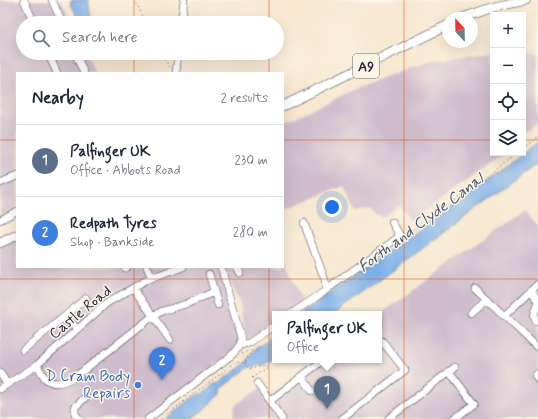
<!DOCTYPE html>
<meta charset="utf-8">
<style>
body{margin:0;font-family:Mynerve,sans-serif;background:#f6f6f7;color:#1f2937}
.controls{position:absolute;right:12px;top:12px;display:grid;overflow:hidden;border-radius:0px;box-shadow:0 4px 16px #0002}
.controls button{width:36px;height:36px;display:grid;place-items:center;padding:0;border:0;border-bottom:1px solid #e0e1e3;background:#fff;color:#1f2937;font:20px sans-serif}
.compass{position:absolute;left:442px;top:12px;width:36px;height:36px;border-radius:50%;background:#fff;box-shadow:0 4px 16px #0002;rotate:338deg}
.you{position:absolute;left:332px;top:207px;width:14px;height:14px;margin:-10px;border:3px solid #fff;border-radius:50%;background:#1a73e8;box-shadow:0 0 0 6px #1a73e833}
.badge{display:grid;place-items:center;width:26px;height:26px;border-radius:50%;background:#1a73e8;color:#fff;font-size:13px;font-weight:700}
.pin{position:absolute;translate:-50% -33px;filter:drop-shadow(0 1px 2px #0008)}
.pin::after{content:'';position:absolute;top:21px;width:14px;height:12px;background:inherit;clip-path:polygon(0 0,100% 0,50% 100%)}
.popup{position:absolute;left:272px;top:311px;width:110px;height:52px;box-sizing:border-box;display:grid;place-content:center;border-radius:0px;background:#fff;filter:drop-shadow(0 1px 3px #0005);font-size:13px;white-space:nowrap;color:#747a83}
.popup b{font-size:15px;color:#1f2937}
.popup::after{content:'';position:absolute;left:50%;top:100%;margin-left:-8px;border:8px solid transparent;border-top-color:#fff}
.list{margin:0;padding:0;list-style:none}
h2{display:flex;justify-content:space-between;align-items:center;height:52px;margin:0;padding:0 16px;font-size:17px}
h2 small{font-size:13px;font-weight:400;color:#747a83}
.list li{display:grid;grid-template-columns:26px 1fr auto;gap:12px;align-items:center;box-sizing:border-box;height:72px;padding:0 16px;border-top:1px solid #e0e1e3}
.list b{display:block;font-size:15px;white-space:nowrap}
.list p{margin:0;font-size:13px;white-space:nowrap;color:#747a83}
.list em{font-size:13px;font-style:normal;color:#747a83}
.icon{flex:none;width:22px;height:22px;fill:none;stroke:currentColor;stroke-width:2;stroke-linecap:round;stroke-linejoin:round}
.map{position:relative;flex:none;width:538px;height:419px;overflow:hidden}
.search{position:absolute;background:#fff;box-shadow:0 4px 16px #0002;left:16px;top:16px;width:268px;height:44px;display:flex;align-items:center;gap:10px;box-sizing:border-box;padding:0 14px;border-radius:22px;color:#747a83;font-size:15px}
.panel{position:absolute;background:#fff;box-shadow:0 4px 16px #0002;left:16px;top:72px;width:268px;height:196px;border-radius:0px}
.map>svg:first-child{display:block}
.industrial{fill:#cfbdce}
.water{fill:#7cb0ea;stroke:#4f6992}
.lines{fill:none;stroke-linecap:round;stroke-linejoin:round}
.minor-casing{stroke:#424051;stroke-width:8}
.major-casing{stroke:#424051;stroke-width:10}
.path{stroke:#424051;stroke-width:1;stroke-dasharray:1 3;stroke-linecap:butt}
.minor{stroke:#fff;stroke-width:7}
.major{stroke:#fff;stroke-width:9}
.grid{fill:none;stroke:#de560e;stroke-width:1;stroke-opacity:0.55}
.shop-dot{fill:#3f7fe0;stroke:#fcf5e5;stroke-width:1.5}
.labels{text-anchor:middle;stroke-width:3;stroke-linejoin:round;paint-order:stroke}
.shield{fill:#fcf5e5;stroke:#63616e;stroke-width:1}
.shield-label{font-size:14px;font-weight:bold;fill:#22223b}
.street-label{font-size:15px;fill:#22223b;stroke:#fcf5e5}
.shop-label{font-size:15px;fill:#366cbe;stroke:#fcf5e5;text-anchor:end}
.water-label{font-size:16px;font-style:italic;fill:#425478;stroke:#fcf5e5}
</style>
<div class="map">
<svg width="538" height="419" viewBox="0 0 538 419">
<rect width="100%" height="100%" fill="#fcf5e5"/>
<filter id="ink" filterUnits="userSpaceOnUse"><feTurbulence type="fractalNoise" baseFrequency=".025" numOctaves="2"/><feDisplacementMap in="SourceGraphic" scale="8" xChannelSelector="R" yChannelSelector="G"/><feConvolveMatrix kernelMatrix="1 2 1 2 8 2 1 2 1" color-interpolation-filters="sRGB"/></filter>
<filter id="wash" filterUnits="userSpaceOnUse"><feTurbulence type="fractalNoise" baseFrequency=".012" numOctaves="4" result="noise"/><feDisplacementMap in="SourceGraphic" scale="16" xChannelSelector="R" yChannelSelector="G"/><feGaussianBlur stdDeviation="0.9" result="paint"/><feColorMatrix in="noise" values="0 0 0 0 0 0 0 0 0 0 0 0 0 0 0 0 0 1.4 0 .05"/><feComposite in="paint" operator="in"/></filter>
<g filter="url(#wash)">
<rect width="100%" height="100%" fill="#f7e7cf"/>
<!-- industrial -->
<path class="industrial" d="M0 0H61L72 23H23V53H86L95 73H17V207L0 218Z
M493 52V153H506L411 221 399 205 382 217 376 215 370 208 355 211 344 186 283 210V123L355 89 416 66 436 60Z
M523 53 538 54V125L523 132Z
M525 210 538 226V419H233L235 405 260 388 268 398 318 360H379V315Z
M17 235V267H283V254L302 304 287 314H275V322L248 339 241 314V309L239 301 235 295 230 279 225 281 240 345 148 419H0V243Z"/>
<!-- water -->
<path class="water" d="M71 0H88L92 23H80L71 4Z
M538 142V163L334 314H301L481 186Z
M275 335V357L265 364 249 367 220 389 222 393 202 411 191 419H165L197 395 203 394 215 383 216 385 246 363 255 349Z"/>
</g>
<g filter="url(#ink)">
<g class="lines">
<defs>
<path id="minor" d="M24 0 34 23
M52 0 62 23
M181 23 184 0
M48 53 57 73
M75 53 84 73
M176 73 178 53
M0 183 17 176
M0 220 17 211
M147 267 152 278
M237 267 240 273
M125 268 127 267
M209 274 218 305
M475 288 538 348
M531 290 538 301
M325 291 400 236 392 222
M471 313 487 299
M291 314 325 291V280L304 223
M65 316 86 298
M504 316 538 284
M536 321 534 315 538 303
M170 340 153 316 162 311 186 304 214 292
M240 345 249 343 275 325
M23 350 65 316 77 329
M37 365C40 369 42 375 46 379 56 388 70 380 79 374L153 316 133 288
M449 371 474 404 454 419
M0 373 7 384
M538 373 535 376 538 380
M302 377 312 391
M257 383 282 419
M0 389 37 365 107 303 145 281 183 267
M270 401 323 360
M79 419 75 414V407L86 397
M148 419 233 354 240 345 241 338 221 267
M342 419 405 370 382 341 379 340
M388 419 455 367"/>
<path id="major" d="M462 18 494 7 526 0
M283 106 448 25
M0 243 17 235"/>
</defs>
<!-- minor casing -->
<use href="#minor" class="minor-casing"/>
<!-- major casing -->
<use href="#major" class="major-casing"/>
<!-- path -->
<path class="path" d="M135 0 146 23
M160 53 168 65 170 67
M523 148 538 137
M406 235 466 192 517 153
M242 354 248 351
M245 363 249 369 265 365 267 367 252 378 253 379
M161 419 236 362 244 363 253 349"/>
<!-- minor -->
<use href="#minor" class="minor"/>
<!-- major -->
<use href="#major" class="major"/>
</g>
</g>
<!-- grid -->
<path class="grid" d="M134 0V23M269 0V23M404 0V419M134 53V73M269 53V73M0 140H17M283 140H493M523 140H538M134 267V419M269 267V419M0 279H538"/>
<!-- markers -->
<circle class="shop-dot" cx="138" cy="385" r="4"/>
<g class="labels">
<!-- shield labels -->
<rect class="shield" x="353" y="54" width="26" height="24" rx="3"/>
<g class="shield-label">
<text x="366" y="71">A9</text>
</g>
<!-- street labels -->
<g class="street-label">
<text transform="translate(80 312) rotate(-39)" y="5">Castle Road</text>
</g>
<!-- shop labels -->
<g class="shop-label">
<text x="130" y="381">D Cram Body<tspan x="130" dy="17">Repairs</tspan></text>
</g>
<!-- water labels -->
<g class="water-label">
<text transform="translate(420 222) rotate(-37)" y="6">Forth and Clyde Canal</text>
</g>
</g>
</svg>
<div class="controls">
<button>+</button>
<button>−</button>
<button><svg class="icon" aria-label="locate" viewBox="0 0 24 24"><circle cx="12" cy="12" r="6"/><path d="M12 2v4M12 18v4M2 12h4M18 12h4"/></svg></button>
<button><svg class="icon" aria-label="layers" viewBox="0 0 24 24"><path d="M12 4l9 5-9 5-9-5zM3 14l9 5 9-5"/></svg></button>
</div>
<svg class="compass" viewBox="-18 -18 36 36"><path d="M0-13l5 13h-10z" fill="#e53935"/><path d="M0 13l5-13h-10z" fill="#747a83"/></svg>
<div class="you"></div>
<div class="pin badge" style="left:327px;top:409px;background:#5c6f8a">1</div>
<div class="popup"><b>Palfinger UK</b>Office</div>
<div class="pin badge" style="left:162px;top:380px;background:#3f7fe0">2</div>
<div class="search"><svg class="icon" aria-label="search" viewBox="0 0 24 24"><circle cx="10" cy="10" r="6"/><path d="M15 15l6 6"/></svg>Search here</div>
<section class="panel">
<h2>Nearby<small>2 results</small></h2>
<ul class="list">
<li><span class="badge" style="background:#5c6f8a">1</span><div><b>Palfinger UK</b><p>Office · Abbots Road</p></div><em>230 m</em></li>
<li><span class="badge" style="background:#3f7fe0">2</span><div><b>Redpath Tyres</b><p>Shop · Bankside</p></div><em>280 m</em></li>
</ul>
</section>
</div>
